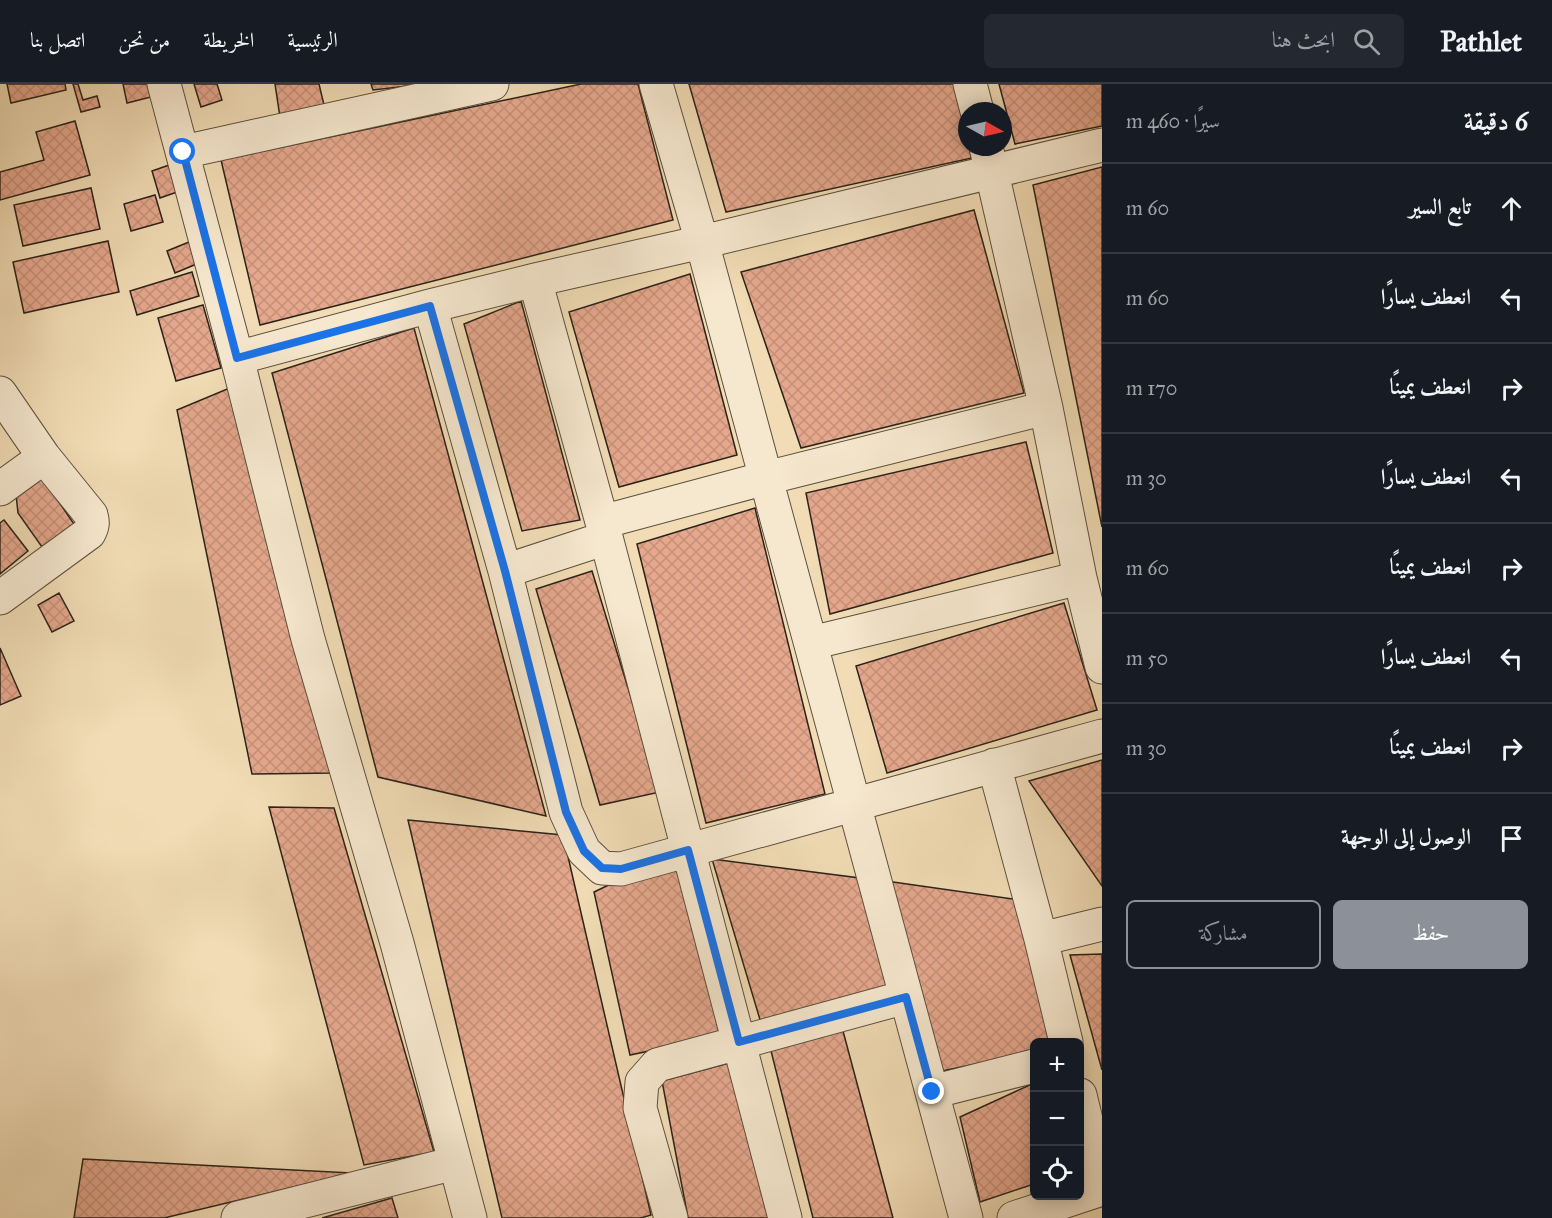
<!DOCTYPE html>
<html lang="ar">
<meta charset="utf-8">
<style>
body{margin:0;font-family:"IM FELL Great Primer",Amiri,serif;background:#242831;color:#f1f3f6;direction:rtl}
.controls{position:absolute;right:18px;bottom:18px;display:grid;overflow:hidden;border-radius:9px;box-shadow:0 3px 15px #0003}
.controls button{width:54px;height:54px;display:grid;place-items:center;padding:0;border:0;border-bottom:2px solid #363941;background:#171b24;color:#f1f3f6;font:30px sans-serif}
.compass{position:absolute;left:958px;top:18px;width:54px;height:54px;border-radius:50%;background:#171b24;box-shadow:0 3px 15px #0003;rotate:98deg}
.stop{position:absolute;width:18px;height:18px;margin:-14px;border:4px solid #1a73e8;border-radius:50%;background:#fff}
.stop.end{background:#1a73e8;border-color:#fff;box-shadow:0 2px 6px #0008}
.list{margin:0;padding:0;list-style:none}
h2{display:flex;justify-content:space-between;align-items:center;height:78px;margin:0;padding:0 24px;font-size:26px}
h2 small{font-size:20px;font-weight:400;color:#9ea1a6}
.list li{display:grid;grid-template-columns:39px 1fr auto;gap:18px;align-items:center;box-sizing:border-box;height:90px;padding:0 24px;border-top:2px solid #363941}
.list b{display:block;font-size:22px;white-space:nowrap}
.list em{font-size:20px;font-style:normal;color:#9ea1a6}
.actions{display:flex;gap:12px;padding:18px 24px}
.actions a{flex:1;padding:14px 0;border:2px solid #8c9099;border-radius:9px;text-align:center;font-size:21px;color:#8c9099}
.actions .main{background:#8c9099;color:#fff}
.icon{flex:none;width:33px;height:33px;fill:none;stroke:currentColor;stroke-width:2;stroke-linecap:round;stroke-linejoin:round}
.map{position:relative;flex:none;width:1102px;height:1134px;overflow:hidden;direction:ltr}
header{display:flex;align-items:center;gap:36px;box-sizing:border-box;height:84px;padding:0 30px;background:#171b24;border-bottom:2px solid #363941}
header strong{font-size:28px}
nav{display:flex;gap:33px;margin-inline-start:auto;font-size:21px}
.search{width:420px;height:54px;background:#242831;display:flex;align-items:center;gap:15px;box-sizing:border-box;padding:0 21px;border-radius:9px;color:#9ea1a6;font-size:22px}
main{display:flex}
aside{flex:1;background:#171b24}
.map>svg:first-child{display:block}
.building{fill:url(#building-cross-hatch);stroke:#2b2218;stroke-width:1.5}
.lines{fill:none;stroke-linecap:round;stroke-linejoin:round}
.minor-casing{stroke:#5c503f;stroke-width:35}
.minor{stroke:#f6e8cf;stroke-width:33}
.route{stroke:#1a73e8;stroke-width:8}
</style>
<header>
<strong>Pathlet</strong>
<div class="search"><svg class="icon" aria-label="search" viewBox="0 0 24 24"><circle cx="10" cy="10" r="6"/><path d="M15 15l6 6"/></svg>ابحث هنا</div>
<nav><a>الرئيسية</a><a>الخريطة</a><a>من نحن</a><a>اتصل بنا</a></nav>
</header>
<main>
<aside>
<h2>6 دقيقة<small>سيرًا · 460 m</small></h2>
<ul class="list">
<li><svg class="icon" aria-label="ahead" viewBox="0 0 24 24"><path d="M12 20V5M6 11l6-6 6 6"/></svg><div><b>تابع السير</b></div><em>60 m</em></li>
<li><svg class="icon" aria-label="left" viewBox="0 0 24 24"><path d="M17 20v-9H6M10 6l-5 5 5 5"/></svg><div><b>انعطف يسارًا</b></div><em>60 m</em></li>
<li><svg class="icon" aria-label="right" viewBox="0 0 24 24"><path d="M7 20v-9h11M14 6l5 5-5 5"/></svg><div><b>انعطف يمينًا</b></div><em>170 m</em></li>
<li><svg class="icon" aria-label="left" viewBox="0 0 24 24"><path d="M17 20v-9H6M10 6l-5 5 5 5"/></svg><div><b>انعطف يسارًا</b></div><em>30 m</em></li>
<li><svg class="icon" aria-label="right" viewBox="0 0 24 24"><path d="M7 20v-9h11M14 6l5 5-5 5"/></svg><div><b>انعطف يمينًا</b></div><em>60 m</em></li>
<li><svg class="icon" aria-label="left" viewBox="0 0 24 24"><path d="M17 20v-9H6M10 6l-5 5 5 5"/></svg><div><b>انعطف يسارًا</b></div><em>50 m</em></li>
<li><svg class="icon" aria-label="right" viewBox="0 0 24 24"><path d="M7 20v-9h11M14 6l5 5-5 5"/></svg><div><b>انعطف يمينًا</b></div><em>30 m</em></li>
<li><svg class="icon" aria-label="arrive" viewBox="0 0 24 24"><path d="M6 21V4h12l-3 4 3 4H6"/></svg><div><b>الوصول إلى الوجهة</b></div></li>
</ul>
<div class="actions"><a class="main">حفظ</a><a>مشاركة</a></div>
</aside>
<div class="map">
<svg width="1102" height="1134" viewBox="0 0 1102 1134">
<defs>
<pattern id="building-cross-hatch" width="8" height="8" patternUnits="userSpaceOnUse" patternTransform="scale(1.5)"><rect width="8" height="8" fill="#e5a88d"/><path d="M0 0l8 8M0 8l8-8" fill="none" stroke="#c59079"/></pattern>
</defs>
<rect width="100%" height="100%" fill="#f1dcb5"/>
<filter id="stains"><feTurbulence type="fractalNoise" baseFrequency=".00333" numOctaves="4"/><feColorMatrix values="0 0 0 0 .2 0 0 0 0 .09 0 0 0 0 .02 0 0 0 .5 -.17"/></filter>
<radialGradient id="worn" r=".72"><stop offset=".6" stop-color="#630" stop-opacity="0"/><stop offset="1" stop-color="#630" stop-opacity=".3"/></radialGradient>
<!-- building -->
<path class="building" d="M7 0H65L66 6 11 19Z
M73 0H78L83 16 97 12 100 23 81 28Z
M123 0H148L151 13 127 19Z
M194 0H217L222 16 201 23Z
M275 0H319L324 21 280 33Z
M371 0H426L373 6Z
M581 0H638L673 136 260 241 221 76Z
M689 0H954L967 54V63H969L972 74 726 128Z
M999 0H1102V42L1015 60Z
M75 37 90 91 0 116V88L44 76 36 48Z
M172 80 180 107 160 114 152 87Z
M1102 83V443L1033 101Z
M91 104 100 145 23 162 14 121Z
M155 111 163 138 131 147 124 120Z
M974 126 1024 309 801 364 741 188Z
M108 157 119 208 24 229 13 178Z
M189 158 199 179 175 189 167 167Z
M192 188 199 212 137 231 130 207Z
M690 190 737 371 619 403 569 228Z
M521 217 580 436 522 447 464 240Z
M203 221 221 284 176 297 158 234Z
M414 244 546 732 378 693 272 289Z
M232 303 335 689 252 690 177 326Z
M1026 358 1053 469 830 530 806 409Z
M41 392 74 440 42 463 18 429 16 410Z
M755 424 825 710 706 739 637 460Z
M4 436 28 467 0 490V439Z
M592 487 660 708 600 721 536 505Z
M59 509 74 537 52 548 38 521Z
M1064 519 1097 626 887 689 856 582Z
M0 564 21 612 0 621Z
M1102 676V802L1029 697Z
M269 723 334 724 434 1068 364 1081Z
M408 736 563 751 651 1131 641 1134H502Z
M676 769 720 952 630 971 594 808Z
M712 775 860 794 887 903 761 939Z
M886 797 1019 816 1066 958H1034V968L942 987Z
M1102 870V986L1070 871Z
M843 947 893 1134H813L767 951Z
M733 978 772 1134H688L662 997Z
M1034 999V1100L980 1118 960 1033Z
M83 1075 352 1089 164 1134H74Z
M392 1114 398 1134H322Z"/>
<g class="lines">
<defs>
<path id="minor" d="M164 0 237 274 308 555 397 859 470 1134
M656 0 702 158 966 1134
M970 0 977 27
M986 63 1046 324 1080 494 1102 583
M183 68 492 0
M535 196 602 438 785 1134
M430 222 505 487 566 728 584 767 602 784 621 785 1102 652
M237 274 430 222 535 196 702 158 1102 61
M0 309 44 373 91 431C93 438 93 442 89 449L0 514
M0 405 44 373
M602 438 766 394 1046 324
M505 487 606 454
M811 559 1080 494
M994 681 1041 855 1066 958
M1041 855 1102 840
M932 1008 1034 982
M1080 1011 1102 1103
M238 1134 455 1079
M671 1134 640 1024 642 998 657 981 906 913
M1014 1134 1102 1105"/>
</defs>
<!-- minor casing -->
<use href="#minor" class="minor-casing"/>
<!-- minor -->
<use href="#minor" class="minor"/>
</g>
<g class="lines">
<!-- route -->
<path class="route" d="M183 68 237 274 430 222 505 487 566 728 584 767 602 784 621 785 688 766 739 958 906 913 932 1008"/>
</g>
<rect width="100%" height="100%" filter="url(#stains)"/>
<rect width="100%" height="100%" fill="url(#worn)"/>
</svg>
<div class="controls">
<button>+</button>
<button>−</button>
<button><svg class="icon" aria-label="locate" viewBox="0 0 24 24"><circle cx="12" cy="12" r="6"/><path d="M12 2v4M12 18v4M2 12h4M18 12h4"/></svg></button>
</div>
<svg class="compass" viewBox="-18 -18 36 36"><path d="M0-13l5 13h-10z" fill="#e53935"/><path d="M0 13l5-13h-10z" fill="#9ea1a6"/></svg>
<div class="stop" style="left:183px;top:68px"></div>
<div class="stop end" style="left:932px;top:1008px"></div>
</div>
</main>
